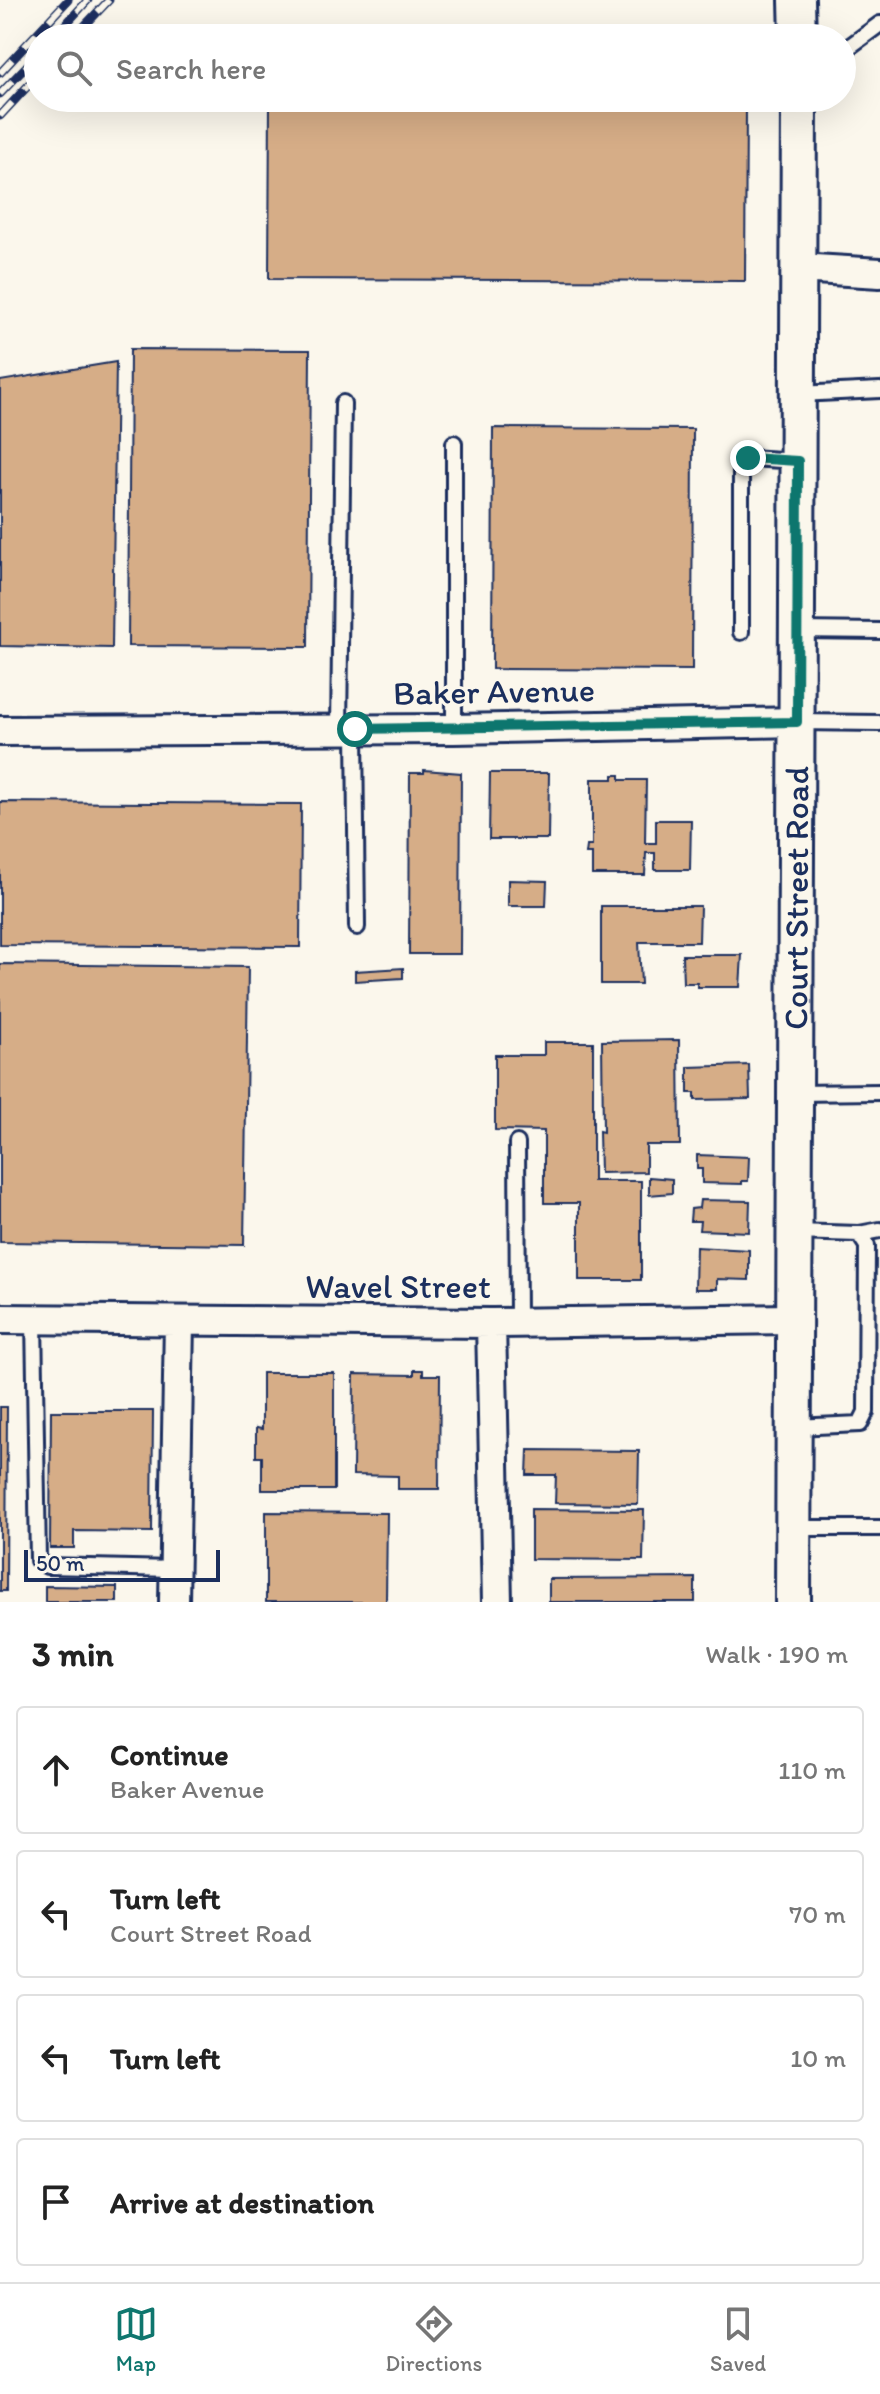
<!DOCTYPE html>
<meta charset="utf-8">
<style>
body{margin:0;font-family:Itim,sans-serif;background:#f6f6f6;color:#222}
.scale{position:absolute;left:24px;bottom:20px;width:196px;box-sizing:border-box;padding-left:8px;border:4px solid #1b2f5e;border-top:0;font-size:22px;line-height:28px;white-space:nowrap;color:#1b2f5e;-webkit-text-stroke:6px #fbf7ec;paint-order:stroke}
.stop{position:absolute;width:24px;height:24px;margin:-18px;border:6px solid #0f766e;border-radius:50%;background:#fff}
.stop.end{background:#0f766e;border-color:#fff;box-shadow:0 2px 8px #0008}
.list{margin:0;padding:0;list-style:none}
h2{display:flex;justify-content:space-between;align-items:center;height:104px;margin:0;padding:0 32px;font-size:34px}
h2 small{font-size:26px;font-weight:400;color:#767676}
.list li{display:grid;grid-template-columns:52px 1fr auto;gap:24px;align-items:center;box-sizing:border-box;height:128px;margin:0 16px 16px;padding:0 16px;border:2px solid #e0e0e0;border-radius:8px}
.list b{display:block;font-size:30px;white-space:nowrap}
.list p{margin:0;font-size:26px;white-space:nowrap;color:#767676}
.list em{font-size:26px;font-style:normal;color:#767676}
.icon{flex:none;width:44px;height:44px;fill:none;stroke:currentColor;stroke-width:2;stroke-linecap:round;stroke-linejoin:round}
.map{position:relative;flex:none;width:880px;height:1602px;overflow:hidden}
.search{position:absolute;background:#fff;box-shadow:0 8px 32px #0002;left:24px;right:24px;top:24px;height:88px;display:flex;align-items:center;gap:20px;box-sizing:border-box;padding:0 28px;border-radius:44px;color:#767676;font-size:30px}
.sheet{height:680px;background:#fff}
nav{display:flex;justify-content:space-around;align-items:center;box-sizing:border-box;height:112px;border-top:2px solid #e0e0e0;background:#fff;font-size:22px;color:#767676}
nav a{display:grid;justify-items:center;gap:4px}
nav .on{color:#0f766e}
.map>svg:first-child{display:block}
.building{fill:#d6ad87;stroke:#1b2f5e;stroke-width:2}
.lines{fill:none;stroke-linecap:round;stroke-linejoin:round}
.service-casing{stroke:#1b2f5e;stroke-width:20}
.minor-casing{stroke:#1b2f5e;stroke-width:34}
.tertiary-casing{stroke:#1b2f5e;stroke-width:40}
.service{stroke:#fbf7ec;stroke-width:14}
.minor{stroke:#fbf7ec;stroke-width:28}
.tertiary{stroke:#fbf7ec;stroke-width:34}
.rail-casing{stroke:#1b2f5e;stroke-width:9}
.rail{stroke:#fbf7ec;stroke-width:6;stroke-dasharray:18;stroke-linecap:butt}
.route{stroke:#0f766e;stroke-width:10}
.labels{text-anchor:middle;stroke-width:6;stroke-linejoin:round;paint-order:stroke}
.street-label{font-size:34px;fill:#1b2f5e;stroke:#fbf7ec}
</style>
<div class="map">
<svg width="880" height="1602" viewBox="0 0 880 1602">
<rect width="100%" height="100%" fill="#fbf7ec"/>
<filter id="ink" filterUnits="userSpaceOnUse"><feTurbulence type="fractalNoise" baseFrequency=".0125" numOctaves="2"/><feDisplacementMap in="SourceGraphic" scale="16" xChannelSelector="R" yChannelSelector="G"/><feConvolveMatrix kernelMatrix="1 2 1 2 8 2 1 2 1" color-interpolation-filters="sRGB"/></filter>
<g filter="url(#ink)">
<!-- building -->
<path class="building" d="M270 100 746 103 745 281 269 279Z
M130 349 310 350 308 647 128 646Z
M116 362 112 648 0 646V381Z
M493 428 693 429 692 670 492 669Z
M424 770 461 773 460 954H409L410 773H424Z
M490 773H549L548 839H489Z
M613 775H620V780H646L645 843H656V820H691L690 870H655V853H646L645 875H592V854H586L587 846H592V779H613Z
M0 802 301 804 300 947 0 945Z
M508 880 547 881 546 906H508Z
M601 906H700L699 942H639L641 984H601Z
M682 955H742L740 987H697V983H683Z
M0 964 248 967 244 1245 0 1242Z
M403 968V978L355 981V971Z
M679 1040 680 1145H646V1172L600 1173 599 1131 603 1132 602 1041Z
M544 1042H593V1181H641V1280H579V1203H544V1131L495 1130V1055H544Z
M749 1065 750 1099 695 1100V1093H688V1067Z
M697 1155 749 1157 748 1181H742V1184L702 1183V1169H697Z
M649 1177 672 1179V1193L649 1195Z
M700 1200 750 1201 749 1232 699 1230 700 1221H690L691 1209 699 1208Z
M696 1247 749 1250V1280L717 1279V1289H695Z
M414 1370H423V1375H440L439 1489H398V1476L353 1475 354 1374 414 1375Z
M262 1373H334V1490H262V1457H256V1428L262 1429Z
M0 1407H7L6 1591H0Z
M51 1411H153L152 1532 74 1531V1548H50Z
M528 1450 639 1451 638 1504 555 1503 556 1475H527Z
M531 1509 644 1510 643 1560 531 1559Z
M266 1512 387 1513 386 1602H266Z
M695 1578V1602H549V1579Z
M45 1586 117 1587V1602H45Z"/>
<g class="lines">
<defs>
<path id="service" d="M842 52 880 24
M799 394 880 390
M798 630 880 631
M741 632V465L748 458 798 461
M797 722 880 723
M339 729 343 403
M355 729 357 927
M454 729V443
M795 1093 880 1092
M517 1143 518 1322
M859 1234 880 1230
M34 1320 38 1560 47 1566 174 1569
M795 1427 860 1424 866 1412 867 1246 859 1234 795 1232
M793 1528H880"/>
<path id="minor" d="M798 268 880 273
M0 731 454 729 797 722
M0 1319 491 1323 795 1319
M491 1323 497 1602
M174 1602 179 1322"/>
<g id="tertiary">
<path d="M797 0 798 38"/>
<path id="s1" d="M793 1602 799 98"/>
</g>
</defs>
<!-- service casing -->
<use href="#service" class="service-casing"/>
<!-- minor casing -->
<use href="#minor" class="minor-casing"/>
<!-- tertiary casing -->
<use href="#tertiary" class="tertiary-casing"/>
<!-- service -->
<use href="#service" class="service"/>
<!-- minor -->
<use href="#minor" class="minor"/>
<!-- tertiary -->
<use href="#tertiary" class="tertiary"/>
<defs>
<path id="rail" d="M53 38 88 0
M73 38 109 0
M0 73 68 0
M0 94 38 54
M0 116 38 75"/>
</defs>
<!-- rail casing -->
<use href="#rail" class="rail-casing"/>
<!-- rail -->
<use href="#rail" class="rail"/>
</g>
</g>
<g class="lines" filter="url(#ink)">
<!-- route -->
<path class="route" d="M355 729 797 722 798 461 748 458"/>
</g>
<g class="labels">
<!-- street labels -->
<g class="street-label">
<text transform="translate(494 691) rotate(-1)" y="12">Baker Avenue</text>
<text dy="12" stroke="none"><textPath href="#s1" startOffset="704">Court Street Road</textPath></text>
<text x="398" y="1298">Wavel Street</text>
</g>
</g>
</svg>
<div class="scale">50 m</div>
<div class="stop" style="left:355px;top:729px"></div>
<div class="stop end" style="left:748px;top:458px"></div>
<div class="search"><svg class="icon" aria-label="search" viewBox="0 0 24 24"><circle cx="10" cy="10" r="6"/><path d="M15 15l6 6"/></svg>Search here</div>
</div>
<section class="sheet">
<h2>3 min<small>Walk · 190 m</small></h2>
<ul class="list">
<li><svg class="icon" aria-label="ahead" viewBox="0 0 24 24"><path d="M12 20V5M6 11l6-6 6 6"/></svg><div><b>Continue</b><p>Baker Avenue</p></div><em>110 m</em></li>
<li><svg class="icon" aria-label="left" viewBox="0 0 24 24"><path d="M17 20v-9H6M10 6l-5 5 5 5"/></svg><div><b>Turn left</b><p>Court Street Road</p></div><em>70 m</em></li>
<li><svg class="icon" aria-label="left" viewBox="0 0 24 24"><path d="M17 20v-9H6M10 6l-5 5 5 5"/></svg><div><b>Turn left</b></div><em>10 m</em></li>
<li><svg class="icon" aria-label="arrive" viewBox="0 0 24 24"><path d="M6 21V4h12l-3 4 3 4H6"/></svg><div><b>Arrive at destination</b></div></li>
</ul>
</section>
<nav>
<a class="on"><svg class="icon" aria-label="map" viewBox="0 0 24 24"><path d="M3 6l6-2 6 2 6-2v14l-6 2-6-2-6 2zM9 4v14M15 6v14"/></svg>Map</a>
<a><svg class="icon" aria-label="directions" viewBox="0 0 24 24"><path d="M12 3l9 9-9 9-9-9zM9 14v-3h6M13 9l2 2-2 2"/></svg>Directions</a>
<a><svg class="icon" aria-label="saved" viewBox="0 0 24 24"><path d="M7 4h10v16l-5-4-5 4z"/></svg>Saved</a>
</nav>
